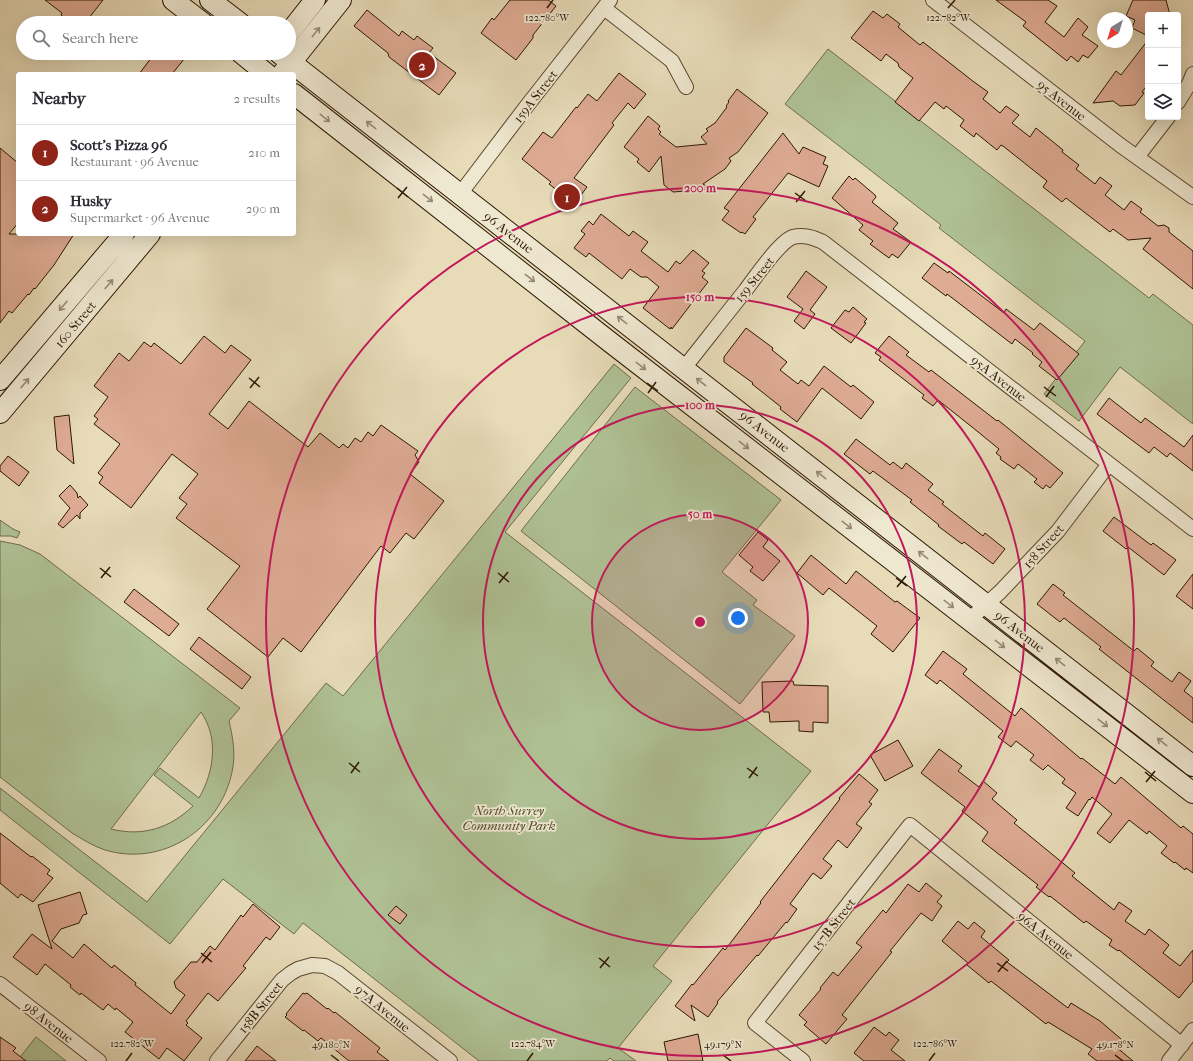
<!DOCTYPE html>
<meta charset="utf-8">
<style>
body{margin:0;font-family:"IM FELL French Canon",serif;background:#f2f2f3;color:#2b2b33}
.controls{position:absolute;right:12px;top:12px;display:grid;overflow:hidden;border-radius:4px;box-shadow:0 4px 16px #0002}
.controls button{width:36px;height:36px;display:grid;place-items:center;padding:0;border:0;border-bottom:1px solid #e1e1e2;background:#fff;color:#2b2b33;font:20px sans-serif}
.compass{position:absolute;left:1097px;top:12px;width:36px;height:36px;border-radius:50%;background:#fff;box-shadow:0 4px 16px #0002;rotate:218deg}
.you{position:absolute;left:738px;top:618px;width:14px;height:14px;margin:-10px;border:3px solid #fff;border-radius:50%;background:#1a73e8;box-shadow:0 0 0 6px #1a73e833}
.badge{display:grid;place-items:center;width:26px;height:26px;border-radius:50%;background:#8f2418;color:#fff;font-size:13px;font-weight:700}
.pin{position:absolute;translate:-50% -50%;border:2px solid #fff;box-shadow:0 1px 4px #0006}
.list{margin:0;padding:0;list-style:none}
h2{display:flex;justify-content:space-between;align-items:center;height:52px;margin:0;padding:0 16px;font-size:17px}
h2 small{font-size:13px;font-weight:400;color:#7c7c81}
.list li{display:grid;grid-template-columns:26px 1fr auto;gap:12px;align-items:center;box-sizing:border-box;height:56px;padding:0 16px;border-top:1px solid #e1e1e2}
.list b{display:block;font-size:15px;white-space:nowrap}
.list p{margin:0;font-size:13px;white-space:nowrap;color:#7c7c81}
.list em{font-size:13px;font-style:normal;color:#7c7c81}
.icon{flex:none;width:22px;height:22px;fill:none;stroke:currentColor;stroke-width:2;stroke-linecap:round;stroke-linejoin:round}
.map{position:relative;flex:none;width:1193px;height:1061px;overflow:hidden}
.search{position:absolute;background:#fff;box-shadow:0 4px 16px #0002;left:16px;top:16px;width:280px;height:44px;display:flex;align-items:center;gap:10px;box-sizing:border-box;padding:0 14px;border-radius:22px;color:#7c7c81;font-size:15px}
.panel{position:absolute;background:#fff;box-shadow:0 4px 16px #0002;left:16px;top:72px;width:280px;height:164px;border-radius:4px}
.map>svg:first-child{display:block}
.green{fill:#afc194;stroke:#6e6c4c;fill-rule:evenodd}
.building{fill:#deab93;stroke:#2c1703}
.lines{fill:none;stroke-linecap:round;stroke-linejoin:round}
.minor-casing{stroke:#5b4830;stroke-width:16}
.secondary-casing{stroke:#2c1703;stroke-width:22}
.minor{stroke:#efe8d1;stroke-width:14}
.secondary{stroke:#efe8d1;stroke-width:20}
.oneway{stroke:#978a74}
.ticks{fill:none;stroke:#2c1703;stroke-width:1.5}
.ring{fill:none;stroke:#c2185b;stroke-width:2}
.labels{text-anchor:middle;stroke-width:3.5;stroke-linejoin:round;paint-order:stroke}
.street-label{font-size:13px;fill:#2c1703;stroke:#efe8d1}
.park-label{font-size:13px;font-style:italic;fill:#534a2e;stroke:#efe8d1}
.ticks-label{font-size:10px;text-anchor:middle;fill:#2c1703;stroke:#efe8d1;stroke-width:3.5;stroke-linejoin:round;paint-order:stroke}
.centre{fill:#c2185b;stroke:#efe8d1;stroke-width:2}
.ring-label{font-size:12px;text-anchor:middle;font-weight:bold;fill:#c2185b;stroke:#efe8d1;stroke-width:3.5;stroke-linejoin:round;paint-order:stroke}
</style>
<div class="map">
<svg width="1193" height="1061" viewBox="0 0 1193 1061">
<rect width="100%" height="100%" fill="#e7dbb8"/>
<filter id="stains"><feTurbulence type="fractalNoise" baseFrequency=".005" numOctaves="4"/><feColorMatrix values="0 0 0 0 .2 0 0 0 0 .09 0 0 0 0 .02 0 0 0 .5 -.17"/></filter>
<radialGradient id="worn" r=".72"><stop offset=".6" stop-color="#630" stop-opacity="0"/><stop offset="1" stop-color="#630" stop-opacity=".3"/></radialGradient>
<!-- green -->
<path class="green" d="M828 49 1149 298 1153 294 1193 325V424L1120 367 1079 421 1044 394 1085 341 939 228 941 225 785 104Z
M614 364 631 378 505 532 811 771 653 966 672 981 618 1048 636 1061H614L610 1058 607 1061H479L303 923 294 934 223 879 170 944 0 810V788L147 902 326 683 343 696Z
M635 387 781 500 722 572 757 600 753 605 795 636 740 704 521 531Z
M0 520 13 529 20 532 17 538 11 536H0Z
M0 541 20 545 40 554 240 708 229 721C233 738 236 755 232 772 220 830 162 867 105 850 93 846 82 839 72 833L0 777ZM201 712C219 738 214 772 199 798L160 768 154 775 193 806C170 828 143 837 111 829Z
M36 1037 66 1061H17Z"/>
<!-- building -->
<path class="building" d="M45 0H103L85 23H71L61 15 62 13Z
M510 0H548L556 6 533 35V38L516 60 481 33 492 18 494 20Z
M996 0H1048L1057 6 1045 22 1064 37 1078 18 1088 27 1082 35 1098 46 1088 58 1083 55 1078 62 1071 56 1067 61 1023 26 1026 22Z
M1133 0H1166L1170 15H1148V36L1132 28 1135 20 1126 16Z
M367 10 399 36 402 31 414 40 417 36 433 48 429 53 456 73 439 95 389 57 388 53 354 26Z
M873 11 883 18 887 14 900 24 898 27 920 45 923 42 974 82 988 92 983 99 1000 113 1006 106 1019 115 1012 123 1030 137 1036 128 1063 150 1062 152 1079 165 1076 169 1095 184 1100 177 1112 186 1105 195 1124 210 1131 201 1142 209 1140 212 1158 226 1164 225 1169 228V232L1193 251V289L1143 249 1151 238 1128 240 1113 229 1110 232 1066 198 1062 202 1043 187 1047 181 1003 146 1001 145 997 150 976 133 974 137 960 126 964 120 946 106 944 109 935 102 919 121 895 102 913 78 899 67 898 63 886 54 881 61 851 38Z
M1148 40V84L1142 92 1144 93 1135 105 1120 106 1113 101 1093 103 1116 71 1121 75Z
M155 53H189L172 74H139Z
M619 73 646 94 634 109 628 103 612 123 614 125 574 178 587 187 573 206 570 204 569 205 559 196V195L557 193 558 191 549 184 551 182 522 159 543 132 552 138 576 107 577 108 588 94 597 101Z
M737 89 768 113 738 152 729 158 731 161 725 169 703 184 711 189 673 192 664 185 661 156 649 172 637 162 639 159 624 147 648 116 660 126 658 129 661 132 659 134 676 147 707 144 701 137 708 131 706 129 715 123 727 107 726 106 729 102 728 101Z
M783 133 799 154 803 147 826 157 823 164 828 166 819 187 788 173 753 217 756 219 745 234 742 232 741 233 722 220 729 211 724 208Z
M0 148 18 163V223L9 234H74L54 265 35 289 34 288 29 295 28 294 12 313 9 311 0 323Z
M849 176 853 180 855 178 875 195 876 197 872 202 898 223 893 229 911 242 898 258 892 254 889 258 870 244 873 241 859 230 863 225 832 198Z
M601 214 629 236 633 231 648 242 641 251 668 272 676 261 680 264 693 250 709 263 702 271 705 273 702 277 708 282 672 329 671 327 670 329 643 308 659 287 647 277H641L630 269 622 279 589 253 586 257 574 248 585 234 581 231 589 221 593 225Z
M934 263 948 273 949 271 1004 313 1006 309 1034 330 1040 323 1079 354 1057 380 1039 366 1042 362 1032 354 1033 353 1015 339 1012 344 947 294 946 296 922 278Z
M806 271 827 287 810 310 815 314 804 329 794 321 803 309 787 297Z
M853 307 867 319 864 322 866 323 851 343 831 328 845 310 849 312Z
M746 328 773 348 772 350 787 362 780 370 798 384 801 380 809 386 824 366 851 387 853 385 874 402 861 419 822 388 797 422 780 409 781 407 752 384 753 383 724 362V357Z
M204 336 225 353 231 345 251 360 209 414 228 429 249 401 308 447 320 433 339 448 343 444 348 448 355 438 361 442 368 432 373 436 381 425 418 451 415 455 419 462 410 474 444 501 414 539 406 533 390 553 381 546 301 652 283 638 268 657 207 609 240 566 176 518 187 504 179 498 198 474 172 454 131 508 99 483 103 477 98 473 120 444 94 424 98 419 94 416 108 397 94 386 119 353 129 361 144 342 151 347 154 343 181 364Z
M889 336 909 352 906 355 929 372 931 370 997 421 998 420 1063 473 1050 488 1046 485 1043 489 1034 482 1037 479 1018 464 1014 469 1000 459 1001 457 996 453 999 449 972 427 938 400 933 406 922 398 924 395 879 360 881 357 875 353Z
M1109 398 1141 423 1145 418 1184 447 1193 435V471L1170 453 1167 457 1154 447 1149 453 1097 414Z
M69 415 74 464 57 450 54 417Z
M856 439 890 465 893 462 902 469 906 463 933 484 928 490 944 502 942 504 983 536 985 533 1005 549 993 564 964 542 962 544 938 526 939 525 910 502 912 500 873 471 870 474 844 454Z
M8 456 29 472 19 486 0 471V466Z
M70 485 77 493 78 498 80 496 88 505 80 513V519L77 515 63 528 58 524 70 508 59 496Z
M1114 517 1151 545 1153 543 1176 560 1164 575 1128 547 1126 549 1103 531Z
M758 532 768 540 763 547 780 561 763 581 750 571 753 567 739 555Z
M811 555 846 584 856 571 895 602 897 601 920 618 893 652 871 634 877 626 829 588 823 595 797 573Z
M1193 574V609L1176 596Z
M1053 584 1065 593 1063 595 1134 651 1137 648 1154 662 1151 666 1172 682 1179 672 1191 681 1184 691 1193 698V723L1099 649 1101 647 1064 618 1060 622 1037 604Z
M134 589 179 624 169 636 124 602Z
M199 637 251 677 242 689 190 649Z
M943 651 967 669 963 674 1015 716 1021 708 1081 759 1082 758 1115 784 1121 777 1181 828 1183 826 1193 834V873L1186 868 1185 870 1175 862 1174 863 1161 853 1167 846 1149 831 1147 834 1129 820 1110 843 1097 833 1112 814 1092 797 1090 800 1089 799 1078 816 1066 808 1076 793 1062 783 1065 779 1048 765 1043 770 1030 760 1034 755 1016 741 1011 747 998 737 1003 731 940 680 937 684 925 675Z
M793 681 794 685 828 686V723L813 722V732L799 731V721L770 722 769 712H763L762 682Z
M898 740 913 766 885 781 870 755Z
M939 749 962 766 958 771 979 787 983 781 997 793 992 799 1017 820 1014 823 1075 873 1072 876 1114 910 1119 902 1132 911 1125 921 1145 935 1149 929 1169 945 1163 953 1180 966 1193 950V981L1179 998 1119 950 1118 951 1109 945 1112 940 1086 921 1084 923 1050 896 1049 897 1036 887 1038 885 982 841 988 832 962 811 965 807 921 773Z
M859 774 878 790 869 802 872 804 856 824 862 828 847 848 838 840 823 859 832 866 821 879 813 873 790 904 797 909 787 923 786 922 758 956 757 955 717 1002 718 1003 708 1017 691 1005 695 1021 675 1006 692 984 693 985 723 948 725 950 761 903 760 902 840 799 839 798Z
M0 833 31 857 32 856 50 870 47 874 53 878 33 902 21 894 18 898 0 883Z
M926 883 942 896 937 902 942 906 932 921 921 913 890 951 892 952 842 1015 847 1019 826 1044 804 1025 807 1022 799 1015 821 989 820 988 833 972 838 976 862 947 856 943 883 910 886 913 908 884 919 892Z
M80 892 87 914 83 915 79 923 61 929 52 941 73 958 84 944 112 968 114 965 136 983 135 985 171 1014 185 995 176 988 174 982 191 962H197L210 946 215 950 241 915 243 917 253 904 280 927 270 940 266 937 243 966 246 968 218 1001 208 993 186 1021 188 1023 186 1025 202 1038 184 1061 167 1048 159 1059 125 1032 133 1022 116 1008 115 1010 108 1004 103 1010 81 993 80 995 70 987 71 985 45 964 37 975 13 957 32 934 52 949 38 905Z
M396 906 407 915 400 924 388 915Z
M958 921 968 929 974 922 985 931 981 937 1009 960 1007 962 1068 1008 1071 1003 1100 1021 1121 1039 1115 1046 1133 1061H1097L1088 1054 1092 1049 1048 1022 1046 1024 991 981 989 983 967 965 968 963 942 941Z
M303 993 305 994 307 993 327 1009 328 1008 334 1013 335 1012 380 1048 377 1052 389 1061H349L321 1038 318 1041 304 1030 303 1031 285 1017 287 1015 286 1014Z
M874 1027 886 1036 889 1032 899 1040 891 1050 905 1061H864L854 1053Z
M698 1034 703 1061H668L664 1042Z
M0 1037 16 1048 13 1051 26 1061H0Z
M257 1046 276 1061H245Z"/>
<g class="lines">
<defs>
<path id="minor" d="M933 0 1120 145 1193 197
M604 8 672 61 686 87
M1178 102 1189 84 1193 74
M1137 157 1168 117
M460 194 526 107 610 0
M684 368C704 343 724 317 745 291 754 279 780 241 793 237 804 234 814 238 823 242L1193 529
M969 620 1000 592 1058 531 1109 464
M0 984 99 1061
M217 1061 282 980 291 973 298 969 312 965 325 966 338 973 450 1061
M803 1061 755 1023 910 825 1182 1045
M1169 1061 1193 1030"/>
<path id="secondary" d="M173 0 203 23
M210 0 240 23
M289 33 315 0
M241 53 267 74
M279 53 1193 766
M282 74 341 0
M294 94 610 342 1193 793
M0 380 124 234
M0 413 150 234"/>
</defs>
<!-- minor casing -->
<use href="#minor" class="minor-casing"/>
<!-- secondary casing -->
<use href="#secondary" class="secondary-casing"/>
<!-- minor -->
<use href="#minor" class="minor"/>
<!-- secondary -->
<use href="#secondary" class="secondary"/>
</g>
<!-- one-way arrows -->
<defs><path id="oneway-shaft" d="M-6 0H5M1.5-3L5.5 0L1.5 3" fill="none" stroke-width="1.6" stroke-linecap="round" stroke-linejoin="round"/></defs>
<g class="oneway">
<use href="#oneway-shaft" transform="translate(316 32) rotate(-51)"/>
<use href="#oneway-shaft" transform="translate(325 118) rotate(38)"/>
<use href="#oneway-shaft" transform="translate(371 125) rotate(-142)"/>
<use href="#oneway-shaft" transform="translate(428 198) rotate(38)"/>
<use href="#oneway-shaft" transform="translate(530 278) rotate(38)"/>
<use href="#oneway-shaft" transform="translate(109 284) rotate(-50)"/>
<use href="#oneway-shaft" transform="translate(63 306) rotate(130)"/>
<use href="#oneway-shaft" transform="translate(622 320) rotate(-142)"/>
<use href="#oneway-shaft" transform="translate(641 366) rotate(38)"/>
<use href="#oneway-shaft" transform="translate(701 382) rotate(-142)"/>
<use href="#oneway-shaft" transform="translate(25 383) rotate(-50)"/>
<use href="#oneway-shaft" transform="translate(744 445) rotate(38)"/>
<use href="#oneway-shaft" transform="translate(821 475) rotate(-142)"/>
<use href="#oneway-shaft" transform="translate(847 525) rotate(38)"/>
<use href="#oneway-shaft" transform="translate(923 555) rotate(-142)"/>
<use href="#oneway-shaft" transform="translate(949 604) rotate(38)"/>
<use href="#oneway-shaft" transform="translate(1000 644) rotate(38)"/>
<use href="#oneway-shaft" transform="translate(1060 662) rotate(-142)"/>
<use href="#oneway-shaft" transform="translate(1103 723) rotate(38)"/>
<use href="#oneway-shaft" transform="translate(1162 742) rotate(-142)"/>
</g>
<!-- ticks -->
<path class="ticks" d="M547 8 553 0M948 8 955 0M397 188 408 197M795 193 806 201M398 198 407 187M796 202 805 191M249 378 260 387M647 383 658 391M1044 387 1056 396M250 388 259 377M648 393 656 382M1046 397 1054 386M100 568 111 577M498 573 509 582M101 578 110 567M896 578 907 586M499 583 508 572M897 587 906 576M349 763 360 772M747 768 758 776M1145 772 1156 781M351 773 359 762M749 778 757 767M1146 782 1155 771M201 953 212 962M599 958 610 967M202 963 211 952M997 963 1008 971M600 968 609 957M998 972 1007 961M331 1055 339 1061M723 1055 731 1061M1115 1055 1123 1061M126 1061 132 1053M527 1061 533 1053M929 1061 935 1053"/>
<!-- distance rings -->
<circle cx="700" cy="622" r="108" fill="#c2185b" fill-opacity=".12"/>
<g class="ring">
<circle cx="700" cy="622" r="108"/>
<circle cx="700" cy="622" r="217"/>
<circle cx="700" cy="622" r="325"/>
<circle cx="700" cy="622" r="434"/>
</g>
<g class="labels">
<!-- street labels -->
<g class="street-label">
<text transform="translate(535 96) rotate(-52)" y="5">159A Street</text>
<text transform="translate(1062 100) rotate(38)" y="5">95 Avenue</text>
<text transform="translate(509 232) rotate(38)" y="5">96 Avenue</text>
<text transform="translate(754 279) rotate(-51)" y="5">159 Street</text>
<text transform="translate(75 324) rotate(-50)" y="5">160 Street</text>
<text transform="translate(999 378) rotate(38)" y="5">95A Avenue</text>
<text transform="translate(765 431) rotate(38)" y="5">96 Avenue</text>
<text transform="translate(1043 546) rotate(-48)" y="5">158 Street</text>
<text transform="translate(1020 631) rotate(38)" y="5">96 Avenue</text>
<text transform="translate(833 924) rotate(-52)" y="5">157B Street</text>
<text transform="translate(1046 935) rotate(39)" y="5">96A Avenue</text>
<text transform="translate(260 1007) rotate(-51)" y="5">158B Street</text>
<text transform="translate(383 1008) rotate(39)" y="5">97A Avenue</text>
<text transform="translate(49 1022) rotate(38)" y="5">98 Avenue</text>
</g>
<!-- park labels -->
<g class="park-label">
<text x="509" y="815">North Surrey<tspan x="509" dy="15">Community Park</tspan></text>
</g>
</g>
<g class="ticks-label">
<text x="547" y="21">122.780°W</text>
<text x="948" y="21">122.782°W</text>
<text x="132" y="1047">122.782°W</text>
<text x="533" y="1047">122.784°W</text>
<text x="935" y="1047">122.786°W</text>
<text x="331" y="1048">49.180°N</text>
<text x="723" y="1048">49.179°N</text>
<text x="1115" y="1048">49.178°N</text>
</g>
<circle cx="700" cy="622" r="6" class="centre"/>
<g class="ring-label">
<text x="700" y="192">200 m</text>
<text x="700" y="301">150 m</text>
<text x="700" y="409">100 m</text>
<text x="700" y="518">50 m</text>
</g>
<rect width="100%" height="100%" filter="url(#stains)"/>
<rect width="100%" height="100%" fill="url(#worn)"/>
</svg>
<div class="controls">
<button>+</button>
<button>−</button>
<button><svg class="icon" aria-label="layers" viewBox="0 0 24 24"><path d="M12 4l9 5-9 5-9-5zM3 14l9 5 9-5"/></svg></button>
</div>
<svg class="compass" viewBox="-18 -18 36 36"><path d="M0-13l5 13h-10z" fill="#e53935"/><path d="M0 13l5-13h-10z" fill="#7c7c81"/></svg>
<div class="you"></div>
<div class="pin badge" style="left:567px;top:197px">1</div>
<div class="pin badge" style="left:422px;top:65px">2</div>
<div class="search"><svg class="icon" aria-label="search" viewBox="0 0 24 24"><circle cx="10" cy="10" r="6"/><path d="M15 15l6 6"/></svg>Search here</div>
<section class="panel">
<h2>Nearby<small>2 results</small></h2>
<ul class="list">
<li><span class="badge">1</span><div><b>Scott's Pizza 96</b><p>Restaurant · 96 Avenue</p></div><em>210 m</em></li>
<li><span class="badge">2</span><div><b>Husky</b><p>Supermarket · 96 Avenue</p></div><em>290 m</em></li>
</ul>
</section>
</div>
